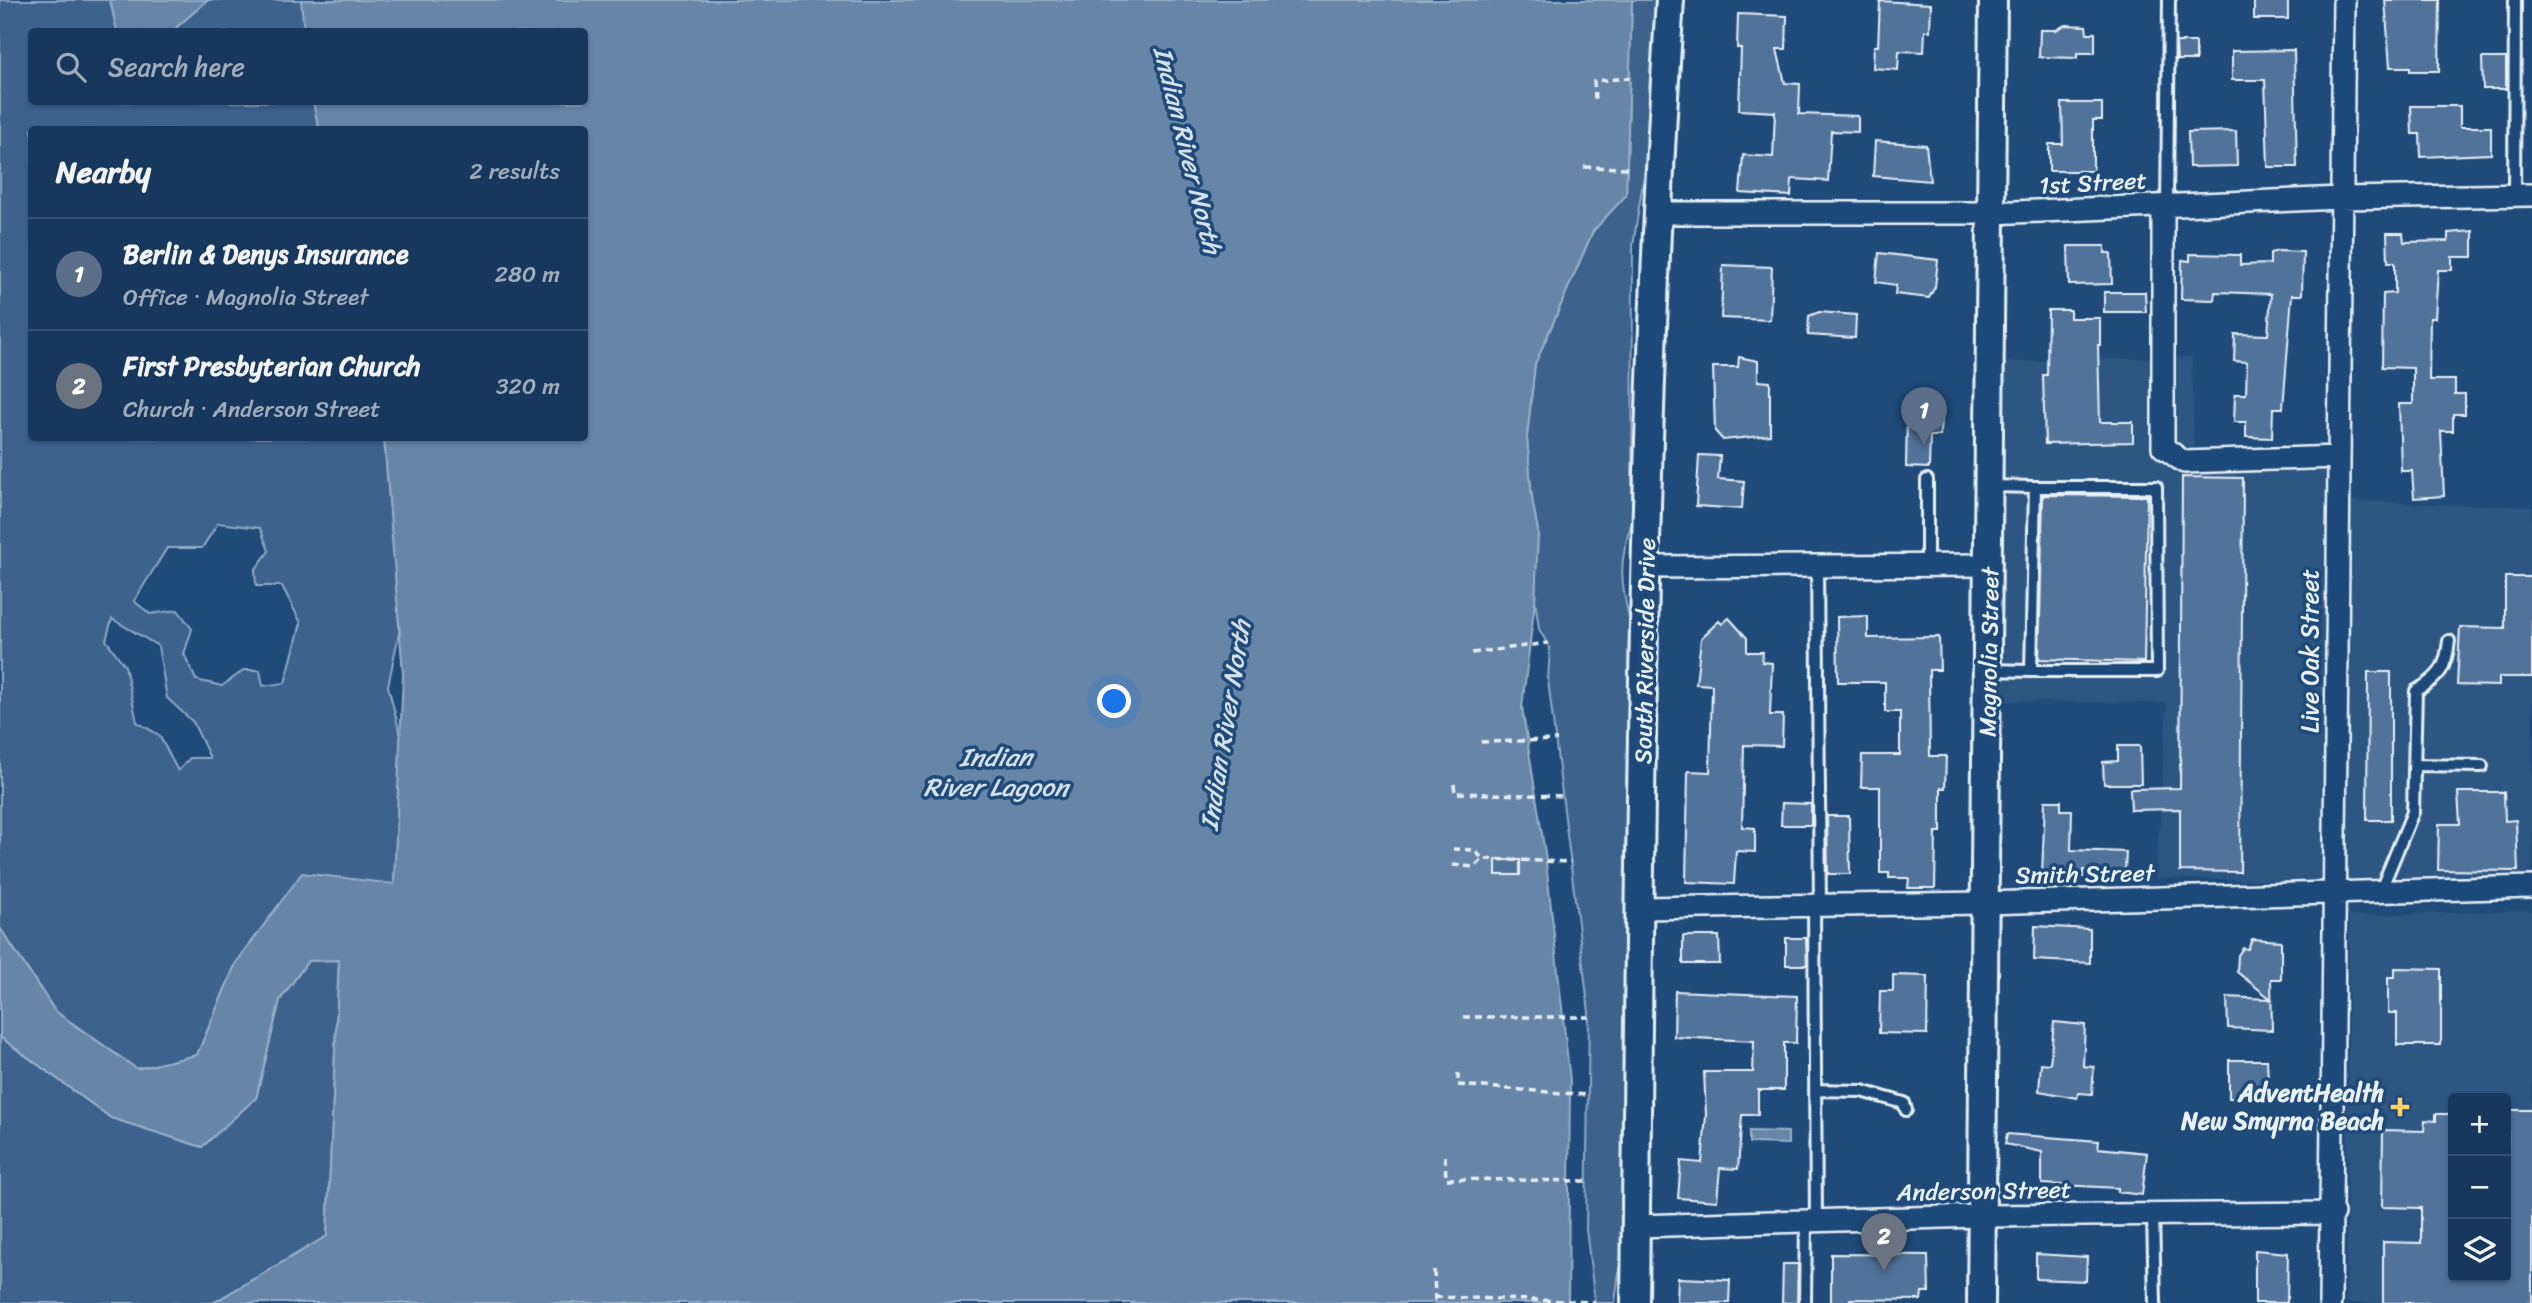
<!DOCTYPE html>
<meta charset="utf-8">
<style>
body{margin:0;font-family:Sriracha,sans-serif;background:#203f62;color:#f1f3f6}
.controls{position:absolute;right:21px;bottom:21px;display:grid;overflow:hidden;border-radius:7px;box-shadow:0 2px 5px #0004}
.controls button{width:63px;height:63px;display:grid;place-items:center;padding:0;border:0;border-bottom:2px solid #365272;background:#17385c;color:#f1f3f6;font:35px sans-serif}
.you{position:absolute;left:1115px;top:702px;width:24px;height:24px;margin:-18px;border:5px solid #fff;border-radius:50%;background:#1a73e8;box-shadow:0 0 0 10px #1a73e833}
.badge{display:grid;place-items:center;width:46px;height:46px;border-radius:50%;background:#95b2f1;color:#fff;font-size:23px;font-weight:700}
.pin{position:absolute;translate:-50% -58px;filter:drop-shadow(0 2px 4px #0008)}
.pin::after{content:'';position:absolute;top:37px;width:24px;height:21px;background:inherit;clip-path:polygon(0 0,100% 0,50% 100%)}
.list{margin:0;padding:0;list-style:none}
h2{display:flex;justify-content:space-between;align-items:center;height:91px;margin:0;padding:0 28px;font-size:30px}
h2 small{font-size:23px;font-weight:400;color:#9eacbb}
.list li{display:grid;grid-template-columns:46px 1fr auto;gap:21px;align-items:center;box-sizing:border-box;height:112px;padding:0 28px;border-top:2px solid #365272}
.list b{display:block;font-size:26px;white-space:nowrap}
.list p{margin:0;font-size:23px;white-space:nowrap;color:#9eacbb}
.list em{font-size:23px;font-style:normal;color:#9eacbb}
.icon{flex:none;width:38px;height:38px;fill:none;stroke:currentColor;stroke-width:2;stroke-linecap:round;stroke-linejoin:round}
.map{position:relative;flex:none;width:2532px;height:1303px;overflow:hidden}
.search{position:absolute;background:#17385c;box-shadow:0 2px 5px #0004;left:28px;top:28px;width:560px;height:77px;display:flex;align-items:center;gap:18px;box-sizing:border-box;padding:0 24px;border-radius:7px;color:#9eacbb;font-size:26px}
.panel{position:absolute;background:#17385c;box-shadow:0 2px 5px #0004;left:28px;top:126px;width:560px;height:315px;border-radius:7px}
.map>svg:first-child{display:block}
.built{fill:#2e5683;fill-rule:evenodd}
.green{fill:#3c628c;stroke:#92aac2;stroke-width:2;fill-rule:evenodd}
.water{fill:#6685a7;stroke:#9ab0c7;stroke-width:2}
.building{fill:#517399;stroke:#e8f1f8;stroke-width:2}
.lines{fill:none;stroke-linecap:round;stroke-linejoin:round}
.service-casing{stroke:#e8f1f8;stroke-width:16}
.minor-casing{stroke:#e8f1f8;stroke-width:26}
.tertiary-casing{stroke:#e8f1f8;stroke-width:32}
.path{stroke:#e8f1f8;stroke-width:3.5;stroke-dasharray:7 5;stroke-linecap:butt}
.service{stroke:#1f4a7a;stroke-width:10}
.minor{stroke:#1f4a7a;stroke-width:21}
.tertiary{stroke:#1f4a7a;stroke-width:26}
.poi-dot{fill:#ffd166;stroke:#1f4a7a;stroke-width:2.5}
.labels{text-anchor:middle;stroke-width:7;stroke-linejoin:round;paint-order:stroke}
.street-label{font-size:24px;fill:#e8f1f8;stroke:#1f4a7a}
.poi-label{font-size:24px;font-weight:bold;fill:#e8f1f8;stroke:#1f4a7a;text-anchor:end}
.water-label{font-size:26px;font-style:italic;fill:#d4e1ec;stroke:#1f4a7a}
</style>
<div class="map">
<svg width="2532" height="1303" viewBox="0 0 2532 1303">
<rect width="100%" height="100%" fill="#1f4a7a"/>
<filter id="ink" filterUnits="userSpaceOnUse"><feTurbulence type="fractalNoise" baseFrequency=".0143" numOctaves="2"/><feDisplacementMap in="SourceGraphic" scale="14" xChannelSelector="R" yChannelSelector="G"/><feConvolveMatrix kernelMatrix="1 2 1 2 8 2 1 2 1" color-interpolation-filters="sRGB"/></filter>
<g filter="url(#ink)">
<!-- built -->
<path class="built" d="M2192 357 2194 455 2328 453 2324 881 2156 878 2167 703 1999 701 2002 362Z
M2348 501 2532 507V876L2345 881Z
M2532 910V1303H2346L2349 916ZM2453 1098H2506V1277H2453Z"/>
<!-- green -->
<path class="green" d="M0 0H110L117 31 32 32V102H313L319 129 32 130V438H384L400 628 388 686 401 737 394 885 236 963 197 1055 137 1069 55 1011 0 928ZM218 523 260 528 269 551 255 570 256 586H282L301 623 285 683 263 686 260 670H244L222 686 196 680 184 654 192 629 178 610 150 614 134 601 167 548H202ZM112 619 158 646 167 698 193 722 210 758H190L178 771 159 735 137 722 125 666 106 640Z
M208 0H301L311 32H171Z
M1632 0H1662L1657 91 1633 246 1632 522C1619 561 1620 579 1629 618L1624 1231 1615 1303H1595L1586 1229 1589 1013 1548 680 1550 648 1539 629 1535 599 1538 531 1532 499 1527 437 1535 364 1593 231 1626 195Z
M339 960 327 1236 213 1303H0V1037L111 1118 256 1098 280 1000 308 961Z"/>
<!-- water -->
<path class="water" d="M110 0H208L171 32 117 31Z
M301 0H1632L1626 195 1593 231 1535 364 1527 437 1532 499 1538 531 1535 602 1522 707 1545 853 1570 1081 1568 1303H213L327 1236 339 960 308 961 280 1000 256 1098 202 1147 111 1118 0 1037V928L55 1011 137 1069 197 1055 236 963 302 873 394 884 403 674 384 438H584V130L319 129 313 102H584V32L304 31Z
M1749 1131 1788 1132V1144L1749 1143Z"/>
<!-- building -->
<path class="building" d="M2254 0H2288V19H2254Z
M2385 0H2440L2439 71H2410V67H2390Z
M1880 1 1931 4 1930 31H1925L1924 52 1899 51 1898 70 1873 68 1874 46H1878Z
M1738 14 1787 16 1786 49H1777L1785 83 1800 84 1799 114 1858 116V132L1831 131 1828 181 1792 179 1791 196 1740 193 1743 155 1773 157 1775 112 1739 110 1741 48H1737Z
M2065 25 2086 26 2087 33H2095V53H2077V58L2039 57 2040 30H2056Z
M2176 42H2196V60H2177Z
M2294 50 2297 167H2268L2265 80H2232V51Z
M2482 58H2506V89H2483Z
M2062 103H2102V120H2093V171H2049V144H2063Z
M2411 106H2460V127H2491V154L2421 157 2420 134H2412Z
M2236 131 2237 166 2189 167 2188 132Z
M1875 141 1926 145 1930 181 1873 176Z
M2473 231V257H2452V270H2438L2435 318H2430L2429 380H2455V394H2465V414H2453V431H2441L2444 496 2414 498 2412 471H2401L2399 404H2413V368L2382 367 2383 294 2395 293V262H2388L2387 233H2403L2404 242 2448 241V233Z
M2068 246H2105V253H2111L2112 284 2069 285Z
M2278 251 2303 252 2302 295H2292L2283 408H2273L2272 438 2246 437V422H2234L2235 394H2246L2247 362 2234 361 2235 334 2268 335 2271 294 2215 292 2214 300 2181 299 2182 260 2190 261V254L2240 255V265L2270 264V253Z
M1879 253 1938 260 1935 287 1929 298 1895 294 1896 285 1876 282Z
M1723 265 1772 267 1770 320 1721 318Z
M2104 292H2145L2146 312H2104Z
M2048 310H2070V318H2100V345H2098L2100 422H2133V442L2045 444 2043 375H2047Z
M1819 312 1856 315 1855 338 1808 335 1809 316Z
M1739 357 1758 361V381L1770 382V435L1723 440 1715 431 1713 367H1738Z
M1907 416 1941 417 1940 436H1930L1929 468 1906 467Z
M1699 455 1720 456 1718 479 1744 481 1742 509 1696 506Z
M2182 477 2243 478 2240 872 2180 871V809L2131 810 2130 789 2180 788Z
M2043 495 2147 496 2144 662 2039 659Z
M2505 577H2532V677H2499V686L2457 685 2460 627 2505 628Z
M1868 616V638L1939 637 1940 670H1929L1930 756H1946L1945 788H1941V832H1936L1935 888H1908L1909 878H1889V873H1880V787H1861L1862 755H1900V712H1885V682H1838L1837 617Z
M1729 618 1747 638V652H1763L1762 662 1772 663 1770 715H1783L1782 746 1744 745 1742 827 1755 828V852L1736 851 1734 884 1686 882 1688 771 1710 772 1712 685 1696 684 1701 638 1719 621 1722 624Z
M2368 672H2391V820H2367Z
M2118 746H2140L2141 784H2104L2103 762 2118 761Z
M2458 792H2504L2505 821 2516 820 2518 871 2438 870 2439 824H2460Z
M2045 801H2061V810H2072L2071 850 2126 852 2125 872 2083 870V877L2042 875Z
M1782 803 1811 804V825H1781Z
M1827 816H1849L1850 874H1828Z
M1496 860H1520V875H1496Z
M2035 926 2090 929V963L2034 960Z
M1683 936H1719L1720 964H1683Z
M1786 938H1806L1807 965H1786Z
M2252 939 2281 941V979H2271L2272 1030 2228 1028 2227 997 2271 999 2237 972 2238 955 2243 948 2248 949Z
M2395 968 2441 969V1045H2397V1013H2388V977H2395Z
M1893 975 1928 976 1927 1034 1879 1033 1880 991H1893Z
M1675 991 1797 996 1796 1043H1784V1090H1758V1115H1742L1738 1169 1720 1168 1717 1201 1678 1198 1681 1161 1702 1163 1706 1115 1704 1072H1753L1754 1041 1674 1037Z
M2054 1022 2085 1025 2083 1066 2094 1067 2092 1094 2078 1093 2077 1098 2039 1091 2041 1063 2050 1064Z
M2229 1060H2267L2269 1099 2229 1098Z
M2508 1110H2532V1303H2383V1242L2421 1243V1208L2382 1207 2383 1130 2424 1131 2425 1120 2436 1121V1114H2453V1277H2506Z
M2007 1134 2099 1141 2098 1148 2147 1153 2142 1195 2118 1192V1188L2042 1184V1152L2005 1144Z
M2255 1250 2288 1253 2287 1303H2255Z
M1831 1254 1928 1255 1929 1292H1922L1921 1300 1850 1299 1851 1303H1831Z
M2036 1254 2087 1257 2086 1281 2036 1279Z
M1783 1264H1798L1797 1303H1782Z
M1678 1278 1730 1280 1729 1303H1677Z"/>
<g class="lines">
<defs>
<path id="service" d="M2514 196 2515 0
M2167 206 2169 0
M1817 566 1820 905
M1927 566V480
M1989 670 2031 671 2035 487 1990 486
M2031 671H2157L2156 487H2035
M2415 765 2482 766
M2380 892 2413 812 2416 691C2440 677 2446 668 2449 641
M1814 905 1816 1221
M1815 1090 1862 1091 1904 1103 1906 1110
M2153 1215 2155 1303
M1805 1303 1806 1221"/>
<path id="minor" d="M2163 206V447L2184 462 2338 457
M1656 213H1992L2340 198 2532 195
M1647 567 1990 565
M1640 908 1986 903 2532 887
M1636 1226 1980 1216 2333 1213
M2330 1303 2344 0"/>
<path id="tertiary" d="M1635 1303C1640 869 1641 433 1670 0
M1981 1303 1993 0"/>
</defs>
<!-- service casing -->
<use href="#service" class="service-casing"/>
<!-- minor casing -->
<use href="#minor" class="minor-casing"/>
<!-- tertiary casing -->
<use href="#tertiary" class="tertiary-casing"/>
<!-- path -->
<path class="path" d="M1595 99 1594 81 1629 78
M1584 167 1627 168
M1472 653 1548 643
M1481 742 1557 740
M1454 784 1455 793 1563 796
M1453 849 1474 850 1483 859
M1453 865 1474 867 1483 859 1571 862
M1463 1017H1589
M1458 1073V1085L1588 1095
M1445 1156 1446 1179 1587 1181
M1434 1270 1435 1303
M1435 1297 1595 1302"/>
<!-- service -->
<use href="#service" class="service"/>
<!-- minor -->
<use href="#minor" class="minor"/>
<!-- tertiary -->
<use href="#tertiary" class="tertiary"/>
</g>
</g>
<!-- markers -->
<path class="poi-dot" d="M2396.5 1096.5h7v7h7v7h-7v7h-7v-7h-7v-7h7z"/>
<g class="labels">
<!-- street labels -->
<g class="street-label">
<text transform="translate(2093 183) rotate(-3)" y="8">1st Street</text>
<text transform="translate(1645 651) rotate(-89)" y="8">South Riverside Drive</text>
<text transform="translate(2310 651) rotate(-90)" y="8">Live Oak Street</text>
<text transform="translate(1989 652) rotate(-89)" y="8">Magnolia Street</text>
<text transform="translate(2085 874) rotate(-1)" y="8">Smith Street</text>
<text transform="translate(1984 1191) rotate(-1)" y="8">Anderson Street</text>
</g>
<!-- poi labels -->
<g class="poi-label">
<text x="2384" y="1101">AdventHealth<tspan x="2384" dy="28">New Smyrna Beach</tspan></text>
</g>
<!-- water labels -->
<g class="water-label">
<text transform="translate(1188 150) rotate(76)" y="9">Indian River North</text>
<text transform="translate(1225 725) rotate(-81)" y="9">Indian River North</text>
<text x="996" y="766">Indian<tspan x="996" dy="30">River Lagoon</tspan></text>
</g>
</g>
</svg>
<div class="controls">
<button>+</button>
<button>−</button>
<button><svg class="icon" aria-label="layers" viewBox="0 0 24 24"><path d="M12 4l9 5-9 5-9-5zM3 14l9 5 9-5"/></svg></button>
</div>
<div class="you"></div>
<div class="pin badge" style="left:1924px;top:445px;background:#5c6f8a">1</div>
<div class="pin badge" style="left:1884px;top:1271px;background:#6b7280">2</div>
<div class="search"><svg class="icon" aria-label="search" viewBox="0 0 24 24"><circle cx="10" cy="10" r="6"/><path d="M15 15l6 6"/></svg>Search here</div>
<section class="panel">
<h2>Nearby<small>2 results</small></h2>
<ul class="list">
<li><span class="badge" style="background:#5c6f8a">1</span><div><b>Berlin &amp; Denys Insurance</b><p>Office · Magnolia Street</p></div><em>280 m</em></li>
<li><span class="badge" style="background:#6b7280">2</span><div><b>First Presbyterian Church</b><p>Church · Anderson Street</p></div><em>320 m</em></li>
</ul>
</section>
</div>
